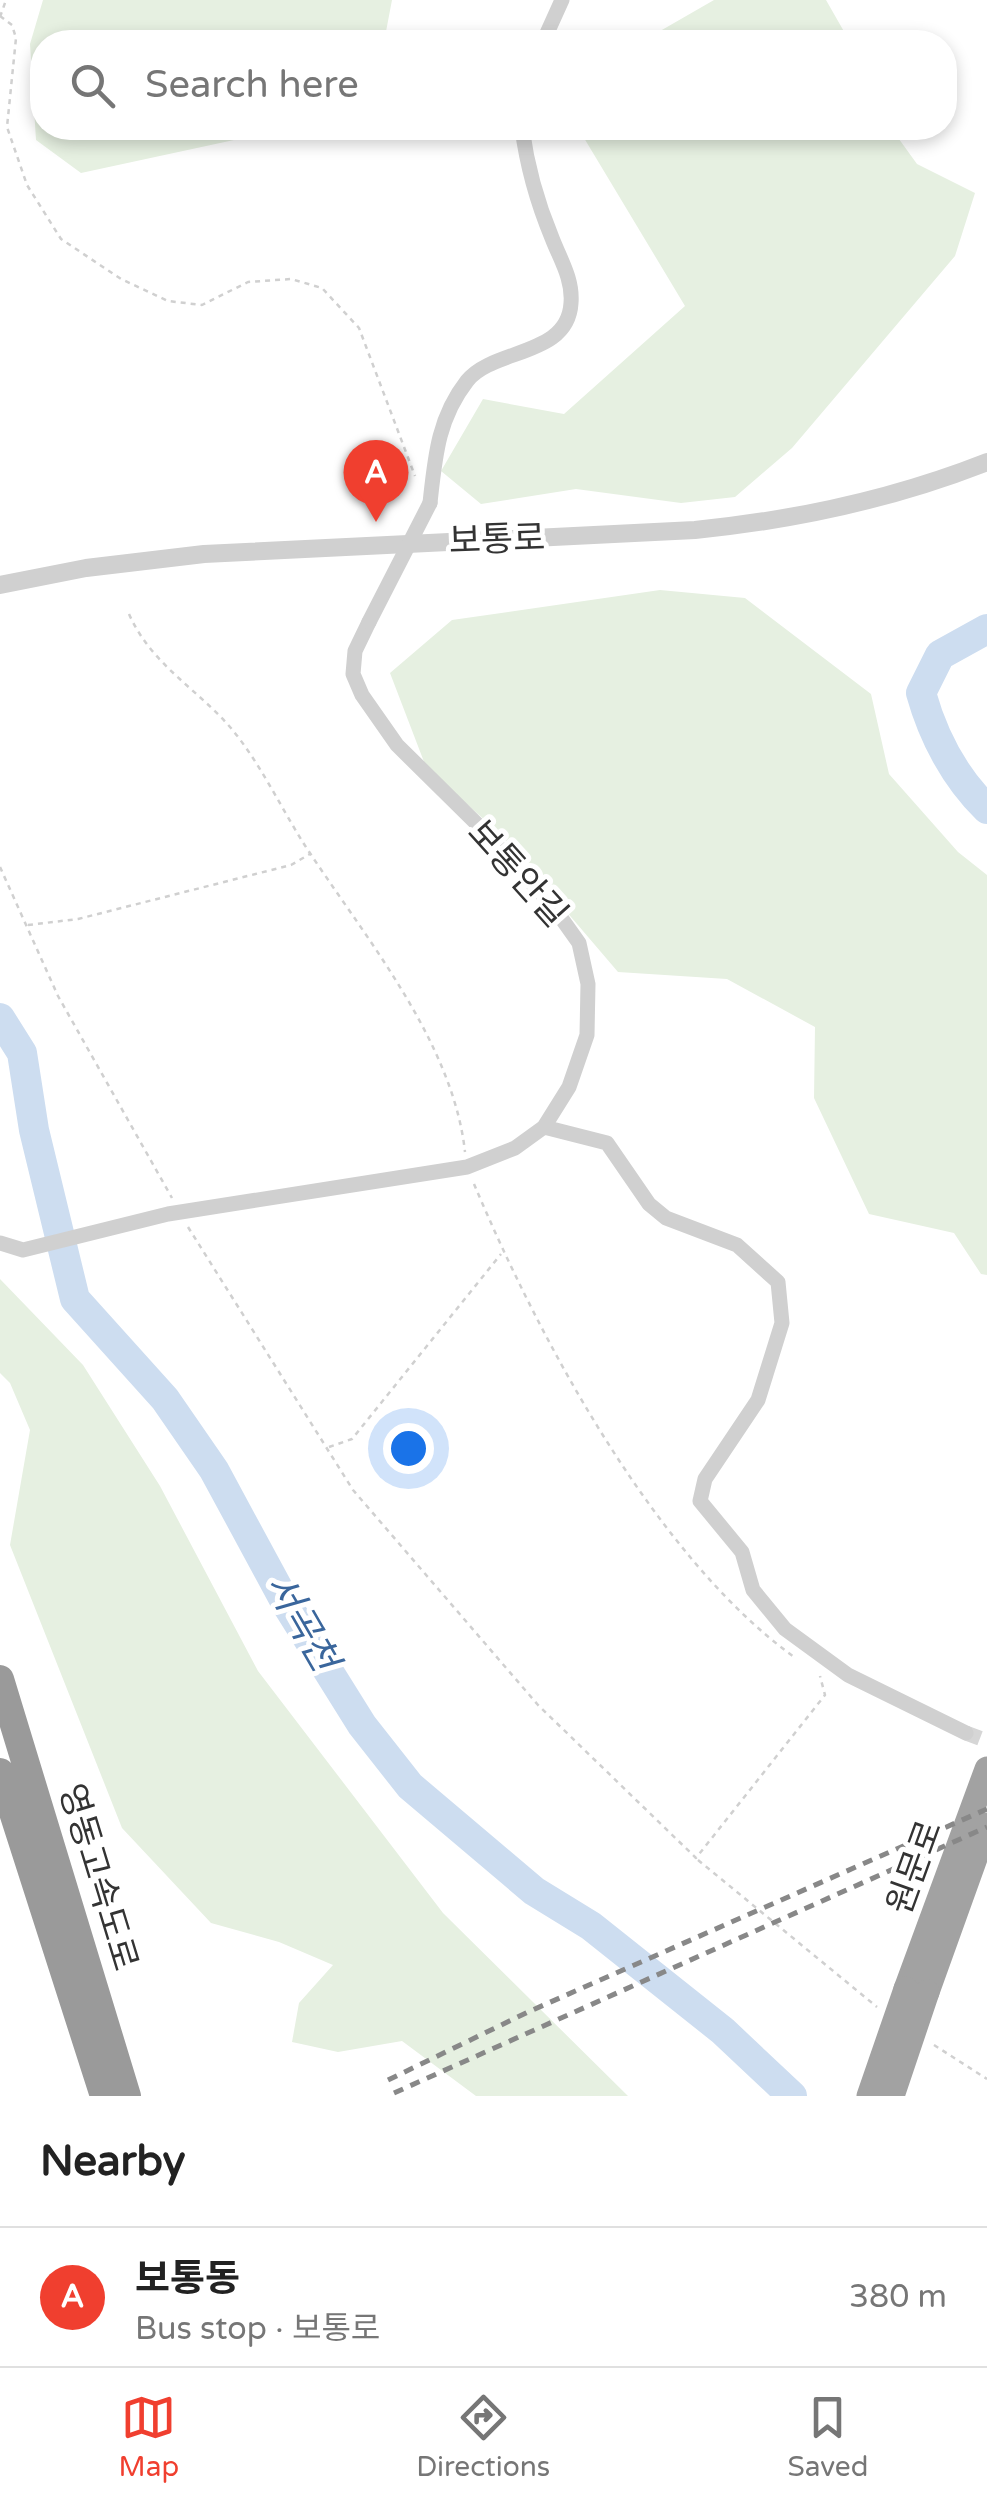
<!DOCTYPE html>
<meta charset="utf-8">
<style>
body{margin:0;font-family:"Varela Round","Noto Sans KR",sans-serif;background:#f2f2f2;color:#222}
.you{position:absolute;left:408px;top:1448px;width:35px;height:35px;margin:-25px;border:8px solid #fff;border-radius:50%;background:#1a73e8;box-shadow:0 0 0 15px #1a73e833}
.badge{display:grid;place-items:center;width:65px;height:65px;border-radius:50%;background:#f03f2f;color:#fff;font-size:32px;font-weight:700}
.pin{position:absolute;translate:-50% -82px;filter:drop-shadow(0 2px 5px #0008)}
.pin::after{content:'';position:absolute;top:52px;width:35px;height:30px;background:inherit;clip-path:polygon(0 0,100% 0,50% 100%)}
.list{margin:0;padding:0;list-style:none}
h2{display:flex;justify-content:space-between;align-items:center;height:130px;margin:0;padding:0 40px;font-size:42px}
h2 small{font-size:32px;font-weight:400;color:#767676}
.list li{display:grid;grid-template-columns:65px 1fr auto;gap:30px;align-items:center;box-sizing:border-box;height:140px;padding:0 40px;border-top:2px solid #e0e0e0}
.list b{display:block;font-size:38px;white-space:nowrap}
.list p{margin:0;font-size:32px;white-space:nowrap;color:#767676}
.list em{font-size:32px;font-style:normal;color:#767676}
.icon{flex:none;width:55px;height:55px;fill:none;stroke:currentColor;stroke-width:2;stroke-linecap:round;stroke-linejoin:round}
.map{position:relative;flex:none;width:987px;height:2096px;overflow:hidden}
.search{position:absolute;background:#fff;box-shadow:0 5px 15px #0003;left:30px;right:30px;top:30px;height:110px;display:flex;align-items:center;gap:25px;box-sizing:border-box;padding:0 35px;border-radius:40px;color:#767676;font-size:38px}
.sheet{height:270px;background:#fff}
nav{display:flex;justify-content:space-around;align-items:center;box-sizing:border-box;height:140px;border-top:2px solid #e0e0e0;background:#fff;font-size:28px;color:#767676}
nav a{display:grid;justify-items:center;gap:5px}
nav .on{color:#f03f2f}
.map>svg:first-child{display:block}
.green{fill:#e6f0e1}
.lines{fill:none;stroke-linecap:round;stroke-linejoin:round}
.river{stroke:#cdddf0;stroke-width:30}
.minor-tunnel{stroke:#d6d6d6;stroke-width:15;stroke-dasharray:15 8;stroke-linecap:butt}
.path{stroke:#d0d0d0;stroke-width:2.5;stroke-dasharray:5 5;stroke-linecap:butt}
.minor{stroke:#d0d0d0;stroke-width:15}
.tertiary{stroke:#d0d0d0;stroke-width:18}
.trunk{stroke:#a2a2a2;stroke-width:25}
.motorway{stroke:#9a9a9a;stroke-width:28}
.rail{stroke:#888;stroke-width:5;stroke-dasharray:10 8;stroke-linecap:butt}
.minor-bridge{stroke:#d0d0d0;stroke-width:15}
.trunk-bridge{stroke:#a2a2a2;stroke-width:25}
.labels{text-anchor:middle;stroke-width:10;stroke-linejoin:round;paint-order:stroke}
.street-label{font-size:35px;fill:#333;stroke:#fff}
.water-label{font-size:38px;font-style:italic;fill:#3a669c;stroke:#fff}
</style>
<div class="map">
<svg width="987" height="2096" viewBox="0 0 987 2096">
<rect width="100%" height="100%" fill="#fff"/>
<!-- green -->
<path class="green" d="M43 0H392L384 42H42V128H346L336 138 262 134 81 173 36 140 30 44Z
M714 0H826L850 42H641Z
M583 128H891L917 164 975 193 955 256 792 448 735 497 681 503 576 489 481 504 441 471 483 399 564 414 685 306 581 133Z
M660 590 745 598 871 694 889 774 958 852 987 875V1275L981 1274 954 1233 869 1214 814 1098 815 1027 727 979 618 972 500 834 426 767 390 673 452 620Z
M0 1279 83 1365 160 1486 258 1671 443 1913 628 2096H476L402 2041 338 2052 292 2042 299 2003 333 1965 279 1942 211 1923 122 1828 10 1545 30 1430 10 1383 0 1373Z"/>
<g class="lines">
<!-- river -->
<path class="river" d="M987 629 940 655 921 693C933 736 955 778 987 809
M0 1018 22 1053 34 1130 75 1299 165 1399 214 1470 287 1605 362 1725 410 1786 534 1891 591 1926 723 2031 792 2096"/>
<!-- minor-tunnel -->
<path class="minor-tunnel" d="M966 1733 987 1741"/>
<!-- path -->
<path class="path" d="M0 16 12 25 16 38 7 127 27 185 61 239 121 279 168 301 202 305 248 282 291 279 322 288 359 328 415 476
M0 17 6 0
M129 614C151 664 196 688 230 727 259 761 280 806 304 844 363 935 453 1041 465 1152
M0 867 58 996 172 1198
M28 925 78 919 291 865 310 854
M474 1184C540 1340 655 1556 794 1657
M188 1227 353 1490 538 1705 696 1858 825 1695 820 1676
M329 1447 352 1439 501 1254
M698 1860 877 2007
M934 2045 987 2079"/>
<!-- minor -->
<path class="minor" d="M543 42 562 0
M430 503C435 457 438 418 467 381 493 348 568 357 571 303 573 279 560 259 552 238 537 202 527 166 522 128
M544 1127 607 1143 649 1204 666 1218 737 1245 778 1282 782 1323 758 1400 705 1479 700 1501 742 1552 753 1590 785 1629 848 1675 966 1733
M0 1243 23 1250 168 1214 467 1167 515 1148 544 1127 569 1087 587 1035 588 984 579 943 552 905 478 825 397 745 362 695 353 674 355 651 369 622"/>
<!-- tertiary -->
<path class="tertiary" d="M0 585 86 568 204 554 695 530C795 520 893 499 987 462"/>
<!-- trunk -->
<path class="trunk" d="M906 1989 987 1769
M927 1992 987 1825"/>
<!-- motorway -->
<path class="motorway" d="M0 1679 127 2096
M0 1772 104 2096"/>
<!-- rail -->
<path class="rail" d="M388 2080 528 2012 987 1809
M394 2093 987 1827"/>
<!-- minor-bridge -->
<path class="minor-bridge" d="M369 622 430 503"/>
<!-- trunk-bridge -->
<path class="trunk-bridge" d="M869 2096 906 1989
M892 2096 927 1992"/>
</g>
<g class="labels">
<!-- street labels -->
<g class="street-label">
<text transform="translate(497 539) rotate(-2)" y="12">보통로</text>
<text transform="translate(518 873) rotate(48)" y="12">보통안길</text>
<text transform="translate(914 1867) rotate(-70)" y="12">원문로</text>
<text transform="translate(99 1877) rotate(73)" y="12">영동고속도로</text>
</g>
<!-- water labels -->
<g class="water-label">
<text transform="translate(302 1622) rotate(60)" y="13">서곡천</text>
</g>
</g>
</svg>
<div class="you"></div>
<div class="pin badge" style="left:376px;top:522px">A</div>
<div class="search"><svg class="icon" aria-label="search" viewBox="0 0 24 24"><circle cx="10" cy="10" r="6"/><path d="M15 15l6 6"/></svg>Search here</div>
</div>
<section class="sheet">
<h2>Nearby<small></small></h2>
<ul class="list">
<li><span class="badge">A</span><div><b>보통동</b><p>Bus stop · 보통로</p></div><em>380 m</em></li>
</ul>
</section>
<nav>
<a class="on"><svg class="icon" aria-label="map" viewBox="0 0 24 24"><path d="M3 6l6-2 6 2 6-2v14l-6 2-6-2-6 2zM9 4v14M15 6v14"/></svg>Map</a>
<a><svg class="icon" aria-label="directions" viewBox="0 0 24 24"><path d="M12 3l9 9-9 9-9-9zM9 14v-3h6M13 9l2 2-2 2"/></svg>Directions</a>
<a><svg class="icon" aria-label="saved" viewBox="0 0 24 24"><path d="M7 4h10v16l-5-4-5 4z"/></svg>Saved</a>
</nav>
